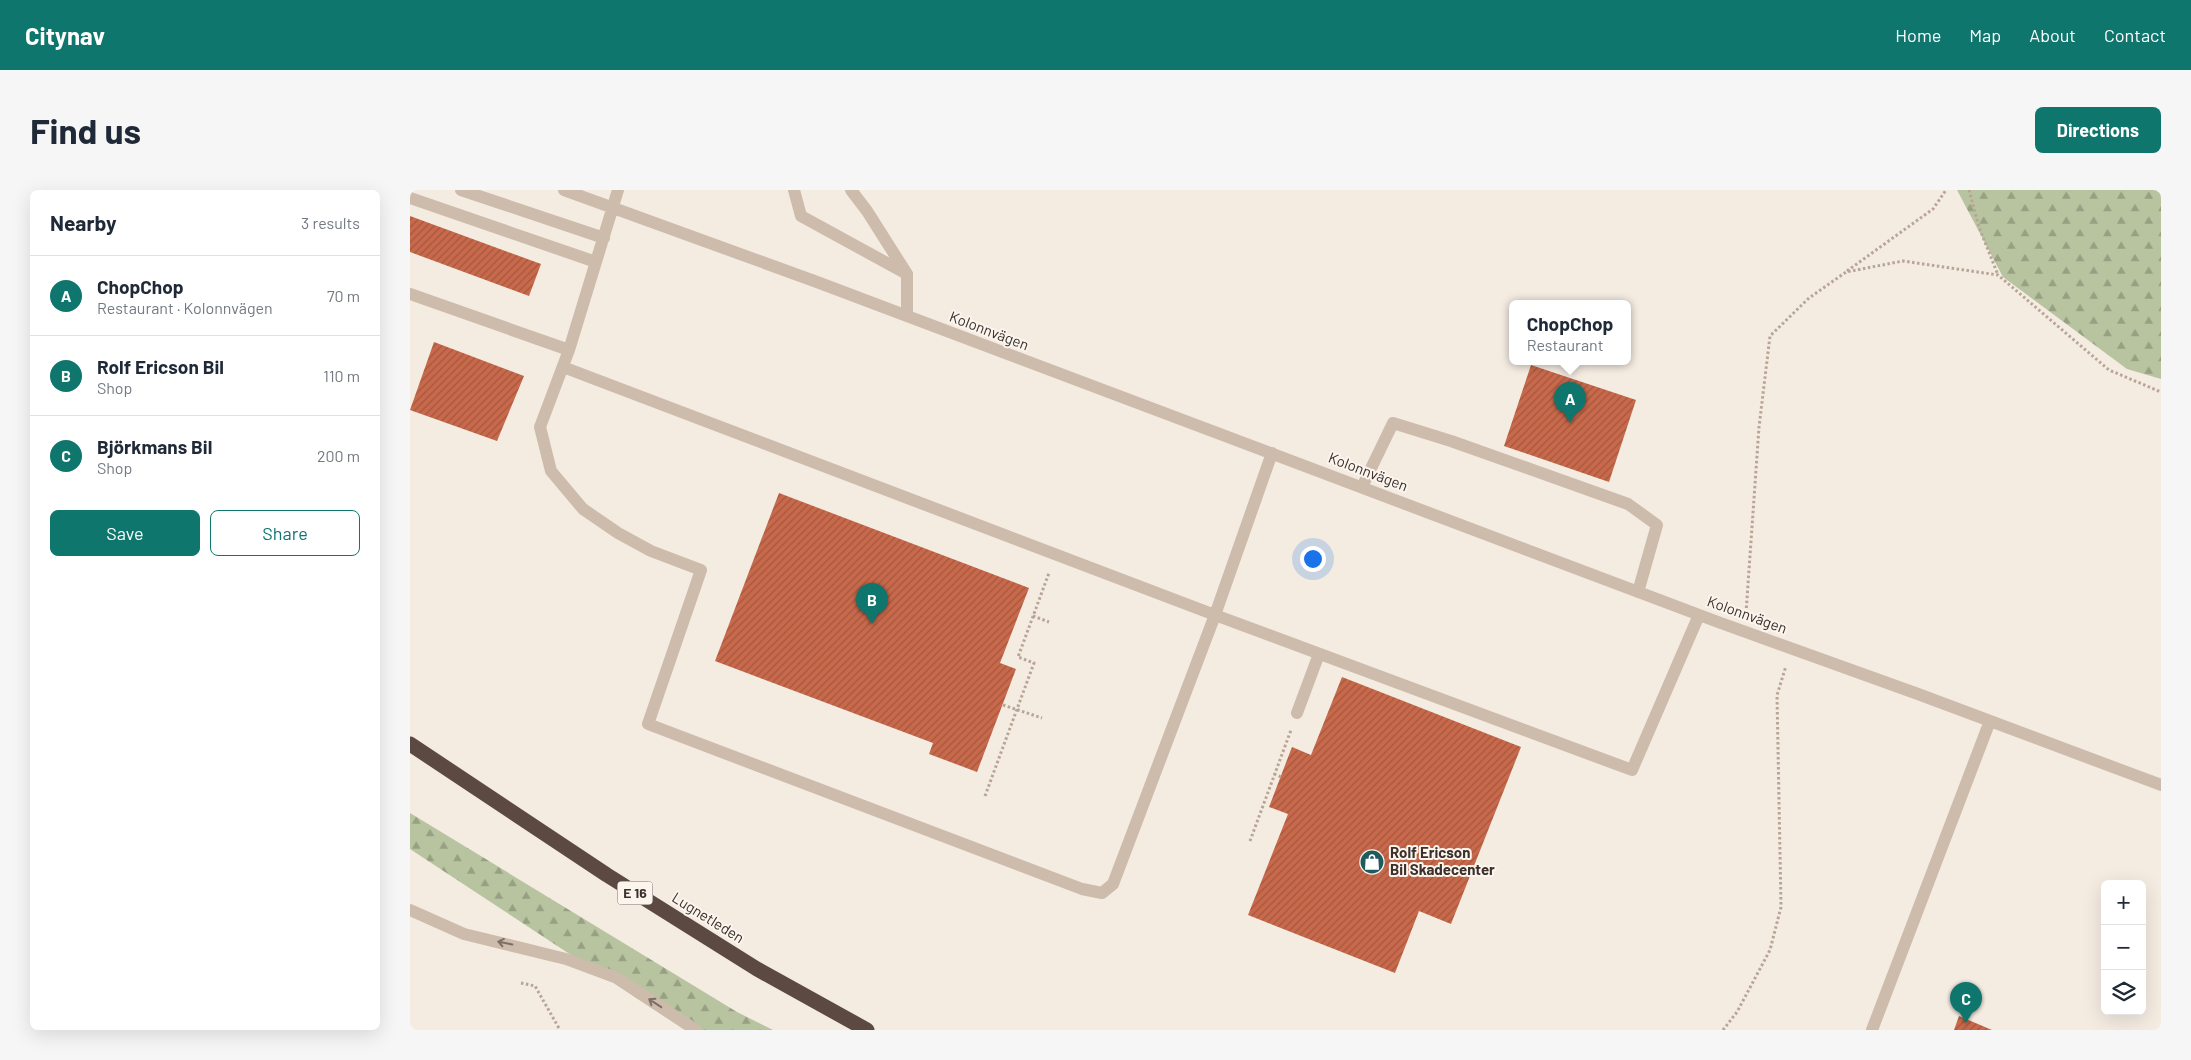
<!DOCTYPE html>
<meta charset="utf-8">
<style>
body{margin:0;font-family:Barlow,sans-serif;background:#f6f6f7;color:#1f2937}
.controls{position:absolute;right:15px;bottom:15px;display:grid;overflow:hidden;border-radius:8px;box-shadow:0 5px 20px #0002}
.controls button{width:45px;height:45px;display:grid;place-items:center;padding:0;border:0;border-bottom:1px solid #e0e1e3;background:#fff;color:#1f2937;font:25px sans-serif}
.you{position:absolute;left:902px;top:368px;width:18px;height:18px;margin:-12px;border:4px solid #fff;border-radius:50%;background:#1a73e8;box-shadow:0 0 0 8px #1a73e833}
.badge{display:grid;place-items:center;width:32px;height:32px;border-radius:50%;background:#0f766e;color:#fff;font-size:16px;font-weight:700}
.pin{position:absolute;translate:-50% -41px;filter:drop-shadow(0 1px 2px #0008)}
.pin::after{content:'';position:absolute;top:26px;width:18px;height:15px;background:inherit;clip-path:polygon(0 0,100% 0,50% 100%)}
.popup{position:absolute;left:1099px;top:110px;width:122px;height:65px;box-sizing:border-box;display:grid;place-content:center;border-radius:8px;background:#fff;filter:drop-shadow(0 1px 4px #0005);font-size:16px;white-space:nowrap;color:#747a83}
.popup b{font-size:19px;color:#1f2937}
.popup::after{content:'';position:absolute;left:50%;top:100%;margin-left:-10px;border:10px solid transparent;border-top-color:#fff}
.list{margin:0;padding:0;list-style:none}
h2{display:flex;justify-content:space-between;align-items:center;height:65px;margin:0;padding:0 20px;font-size:21px}
h2 small{font-size:16px;font-weight:400;color:#747a83}
.list li{display:grid;grid-template-columns:32px 1fr auto;gap:15px;align-items:center;box-sizing:border-box;height:80px;padding:0 20px;border-top:1px solid #e0e1e3}
.list b{display:block;font-size:19px;white-space:nowrap}
.list p{margin:0;font-size:16px;white-space:nowrap;color:#747a83}
.list em{font-size:16px;font-style:normal;color:#747a83}
.actions{display:flex;gap:10px;padding:15px 20px}
.actions a{flex:1;padding:11px 0;border:1px solid #0f766e;border-radius:8px;text-align:center;font-size:18px;color:#0f766e}
.actions .main{background:#0f766e;color:#fff}
.icon{flex:none;width:28px;height:28px;fill:none;stroke:currentColor;stroke-width:2;stroke-linecap:round;stroke-linejoin:round}
.map{position:relative;flex:none;width:1751px;height:840px;overflow:hidden;border-radius:8px}
header{display:flex;align-items:center;gap:30px;box-sizing:border-box;height:70px;padding:0 25px;background:#0f766e;color:#fff}
header strong{font-size:24px}
nav{display:flex;gap:28px;margin-inline-start:auto;font-size:18px}
.intro{display:flex;align-items:center;justify-content:space-between;box-sizing:border-box;height:120px;padding:0 30px}
h1{margin:0;font-size:35px}
.button{padding:12px 22px;border-radius:8px;background:#0f766e;color:#fff;font-size:18px;font-weight:700}
main{display:flex;gap:30px;padding:0 30px}
aside{flex:1;background:#fff;border-radius:8px;box-shadow:0 5px 20px #0002}
.map>svg:first-child{display:block}
.forest{fill:url(#forest-firs)}
.building{fill:url(#building-hatch)}
.lines{fill:none;stroke-linecap:round;stroke-linejoin:round}
.path{stroke:#b9a596;stroke-width:3;stroke-dasharray:2.5 2.5;stroke-linecap:butt}
.minor{stroke:#cdbbac;stroke-width:12}
.highway{stroke:#5c4a42;stroke-width:15}
.oneway{stroke:#7d6f65}
.labels{text-anchor:middle;stroke-width:4;stroke-linejoin:round;paint-order:stroke}
.shield{fill:#fbf5ee;stroke:#756b66;stroke-width:1}
.shield-label{font-size:14px;font-weight:bold;fill:#3b302b}
.street-label{font-size:15px;fill:#3b302b;stroke:#fbf5ee}
.poi-label{font-size:15px;font-weight:bold;fill:#3b302b;stroke:#fbf5ee;text-anchor:start}
</style>
<header>
<strong>Citynav</strong>
<nav><a>Home</a><a>Map</a><a>About</a><a>Contact</a></nav>
</header>
<div class="intro"><h1>Find us</h1><a class="button">Directions</a></div>
<main>
<aside>
<h2>Nearby<small>3 results</small></h2>
<ul class="list">
<li><span class="badge">A</span><div><b>ChopChop</b><p>Restaurant · Kolonnvägen</p></div><em>70 m</em></li>
<li><span class="badge">B</span><div><b>Rolf Ericson Bil</b><p>Shop</p></div><em>110 m</em></li>
<li><span class="badge">C</span><div><b>Björkmans Bil</b><p>Shop</p></div><em>200 m</em></li>
</ul>
<div class="actions"><a class="main">Save</a><a>Share</a></div>
</aside>
<div class="map">
<svg width="1751" height="840" viewBox="0 0 1751 840">
<defs>
<pattern id="forest-firs" width="22" height="20" patternUnits="userSpaceOnUse" patternTransform="scale(1.25)"><rect width="22" height="20" fill="#b8c4a0"/><path d="M5 1l3.5 6h-7zM16 11l3.5 6h-7z" fill="#97a083"/></pattern>
<pattern id="building-hatch" width="6" height="6" patternUnits="userSpaceOnUse" patternTransform="scale(1.25)"><rect width="6" height="6" fill="#c8694b"/><path d="M-1 1l2-2M0 6l6-6M5 7l2-2" fill="none" stroke="#a4573f"/></pattern>
</defs>
<rect width="100%" height="100%" fill="#f4ebe1"/>
<!-- forest -->
<path class="forest" d="M1547 0H1751V189L1717 179 1593 87Z
M0 623 327 822 363 840H275L0 659Z"/>
<!-- building -->
<path class="building" d="M0 26 131 74 119 106 0 62Z
M24 152 114 186 87 251 0 220Z
M1121 175 1226 210 1199 292 1094 256Z
M369 303 619 398 590 473 606 479 567 582 519 564 523 553 305 471Z
M932 487 1111 557 1041 734 1009 721 985 783 838 725 878 624 859 617 882 557 901 565Z
M1549 826 1582 840H1544Z"/>
<g class="lines">
<!-- path -->
<path class="path" d="M1559 0 1569 37 1588 85
M1437 81 1523 19 1536 0
M1336 423 1349 237 1360 146 1399 108 1436 82 1493 71 1588 85 1699 180 1751 202
M623 426 639 432
M593 515 632 528
M864 584 871 587
M575 606 624 473 608 467 639 383
M840 651 881 540
M111 793 125 796 150 840
M1313 840 1327 822 1360 760 1371 717 1367 505 1376 476"/>
<!-- minor -->
<path class="minor" d="M51 0 194 48
M154 0 407 92 1308 432 1508 504 1751 595
M208 0 159 160 130 237 141 281 173 319 208 343 241 361 291 380 238 534 672 699 692 703 703 694 805 425 862 263
M384 0 391 26 497 84
M441 0 457 21 497 84V126
M0 8 186 72
M0 104 159 160
M153 177 805 425 1222 580 1289 425
M952 297 983 233 1041 251 1218 314 1247 335 1228 402
M887 523 909 464
M0 720 54 744 156 769 207 788 286 840
M1462 840 1580 531"/>
<!-- highway -->
<path class="highway" d="M0 554 197 685 347 779 457 840"/>
</g>
<!-- one-way arrows -->
<defs><path id="oneway-shaft" d="M-6 0H5M1.5-3L5.5 0L1.5 3" fill="none" stroke-width="1.6" stroke-linecap="round" stroke-linejoin="round" transform="scale(1.25)"/></defs>
<g class="oneway">
<use href="#oneway-shaft" transform="translate(95 753) rotate(-168)"/>
<use href="#oneway-shaft" transform="translate(245 813) rotate(-147)"/>
</g>
<!-- icons -->
<defs>
<symbol id="shop-disc" viewBox="-11 -11 22 22"><circle r="9.5" fill="#1f5a5e" stroke="#fbf5ee"/><path d="M-5-2.5h2.3a2.7 3.5 0 0 1 5.4 0H5L5.5 6h-11ZM-1.5-2.5h3a1.5 2.3 0 0 0-3 0Z" fill="#fff"/></symbol>
</defs>
<g fill-rule="evenodd">
<use href="#shop-disc" x="948" y="658" width="28" height="28"/>
</g>
<g class="labels">
<!-- shield labels -->
<rect class="shield" x="207.5" y="691.5" width="35" height="23" rx="4"/>
<g class="shield-label">
<text x="225" y="708">E 16</text>
</g>
<!-- street labels -->
<g class="street-label">
<text transform="translate(579 141) rotate(21)" y="5">Kolonnvägen</text>
<text transform="translate(958 282) rotate(21)" y="5">Kolonnvägen</text>
<text transform="translate(1337 425) rotate(20)" y="5">Kolonnvägen</text>
<text transform="translate(298 728) rotate(32)" y="5">Lugnetleden</text>
</g>
<!-- poi labels -->
<g class="poi-label">
<text x="980" y="668">Rolf Ericson<tspan x="980" dy="17">Bil Skadecenter</tspan></text>
</g>
</g>
</svg>
<div class="controls">
<button>+</button>
<button>−</button>
<button><svg class="icon" aria-label="layers" viewBox="0 0 24 24"><path d="M12 4l9 5-9 5-9-5zM3 14l9 5 9-5"/></svg></button>
</div>
<div class="you"></div>
<div class="pin badge" style="left:1160px;top:233px">A</div>
<div class="popup"><b>ChopChop</b>Restaurant</div>
<div class="pin badge" style="left:462px;top:434px">B</div>
<div class="pin badge" style="left:1556px;top:833px">C</div>
</div>
</main>
